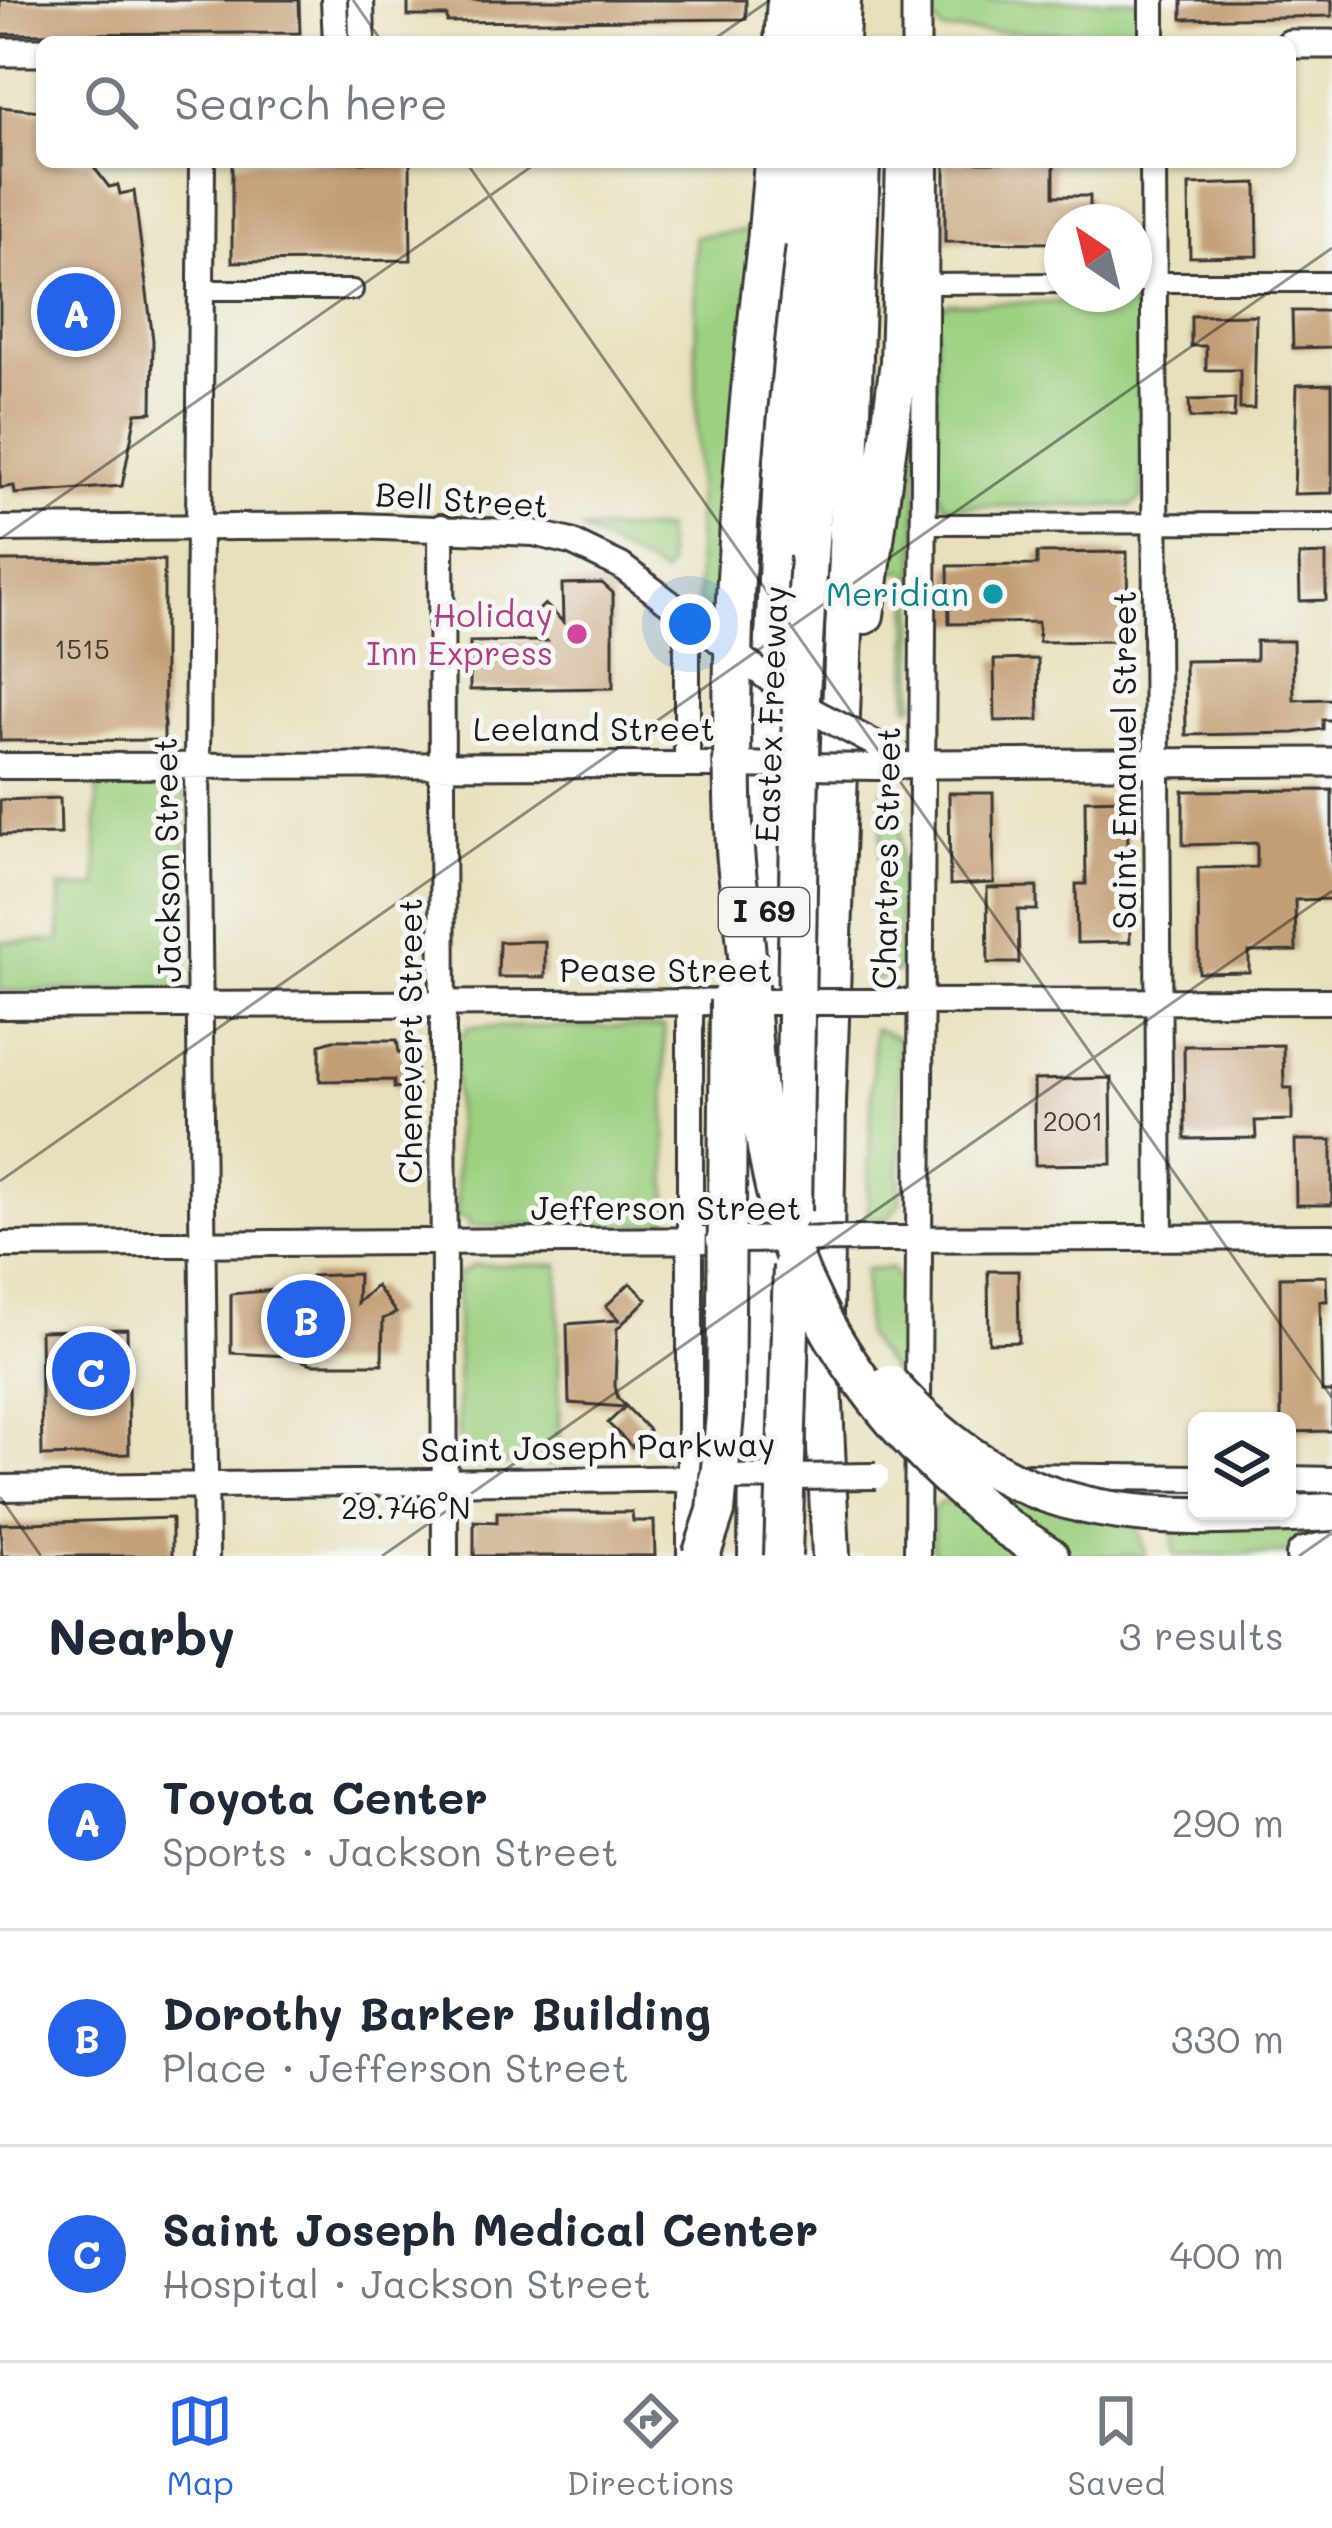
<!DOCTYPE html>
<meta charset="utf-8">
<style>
body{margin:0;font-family:Mali,sans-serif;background:#f6f6f7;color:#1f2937}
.controls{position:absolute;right:36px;bottom:36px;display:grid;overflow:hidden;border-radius:18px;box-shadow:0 3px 9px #0004}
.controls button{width:108px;height:108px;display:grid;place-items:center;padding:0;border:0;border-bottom:3px solid #e0e1e3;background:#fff;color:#1f2937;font:60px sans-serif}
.compass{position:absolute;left:1044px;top:204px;width:108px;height:108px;border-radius:50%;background:#fff;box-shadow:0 3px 9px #0004;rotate:325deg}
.you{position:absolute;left:690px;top:624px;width:42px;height:42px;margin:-30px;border:9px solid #fff;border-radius:50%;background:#1a73e8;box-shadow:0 0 0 18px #1a73e833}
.badge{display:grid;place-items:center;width:78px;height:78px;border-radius:50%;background:#2563eb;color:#fff;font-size:39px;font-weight:700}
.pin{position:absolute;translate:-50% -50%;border:6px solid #fff;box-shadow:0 3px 12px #0006}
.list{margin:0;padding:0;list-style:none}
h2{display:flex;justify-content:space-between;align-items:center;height:156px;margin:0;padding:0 48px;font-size:51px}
h2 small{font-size:39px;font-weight:400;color:#747a83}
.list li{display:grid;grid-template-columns:78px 1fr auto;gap:36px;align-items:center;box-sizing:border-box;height:216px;padding:0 48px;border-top:3px solid #e0e1e3}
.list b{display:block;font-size:45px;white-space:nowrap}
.list p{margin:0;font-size:39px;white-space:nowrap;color:#747a83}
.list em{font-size:39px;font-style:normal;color:#747a83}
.icon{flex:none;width:66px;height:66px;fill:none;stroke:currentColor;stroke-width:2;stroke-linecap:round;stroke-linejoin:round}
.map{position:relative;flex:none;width:1332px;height:1556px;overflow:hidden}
.search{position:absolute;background:#fff;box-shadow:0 3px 9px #0004;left:36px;right:36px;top:36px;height:132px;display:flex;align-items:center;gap:30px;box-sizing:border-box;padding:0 42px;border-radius:18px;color:#747a83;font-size:45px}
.sheet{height:804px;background:#fff}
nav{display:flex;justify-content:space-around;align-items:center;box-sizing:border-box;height:168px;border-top:3px solid #e0e1e3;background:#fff;font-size:33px;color:#747a83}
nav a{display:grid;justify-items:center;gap:6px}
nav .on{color:#2563eb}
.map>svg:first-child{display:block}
.green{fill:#9dd080;stroke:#5c764e;stroke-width:3}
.building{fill:#c39e75}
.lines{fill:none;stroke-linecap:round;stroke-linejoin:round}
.minor-casing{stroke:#3b3934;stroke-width:24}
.tertiary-casing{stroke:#3b3934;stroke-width:30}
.secondary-casing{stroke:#3b3934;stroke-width:33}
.motorway-casing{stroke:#3b3934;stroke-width:42}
.minor{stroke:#fff;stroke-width:18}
.tertiary{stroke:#fff;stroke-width:24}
.secondary{stroke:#fff;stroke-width:27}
.motorway{stroke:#fff;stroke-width:36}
.tertiary-bridge-casing{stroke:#3b3934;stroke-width:30;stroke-linecap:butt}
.motorway-bridge-casing{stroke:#3b3934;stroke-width:42;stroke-linecap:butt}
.tertiary-bridge{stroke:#fff;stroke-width:24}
.motorway-bridge{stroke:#fff;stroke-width:36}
.ticks{fill:none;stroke:#1c1c1c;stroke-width:3;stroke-opacity:0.45}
.culture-dot{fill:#0f9aa8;stroke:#f6f6f2;stroke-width:4.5}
.hotel-dot{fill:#d1479c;stroke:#f6f6f2;stroke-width:4.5}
.labels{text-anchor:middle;stroke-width:10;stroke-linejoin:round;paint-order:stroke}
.number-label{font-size:27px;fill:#463c32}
.shield{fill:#f6f6f2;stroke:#5d5d5c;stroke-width:3}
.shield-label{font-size:30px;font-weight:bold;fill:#1c1c1c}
.street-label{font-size:33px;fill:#1c1c1c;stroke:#f6f6f2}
.culture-label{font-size:33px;fill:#0d838f;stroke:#f6f6f2;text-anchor:end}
.hotel-label{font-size:33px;fill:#b23c85;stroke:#f6f6f2;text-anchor:end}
.ticks-label{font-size:30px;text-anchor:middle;fill:#1c1c1c;stroke:#f6f6f2;stroke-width:10;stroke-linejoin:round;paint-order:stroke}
</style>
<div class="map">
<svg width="1332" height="1556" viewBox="0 0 1332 1556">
<rect width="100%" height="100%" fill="#f6f6f2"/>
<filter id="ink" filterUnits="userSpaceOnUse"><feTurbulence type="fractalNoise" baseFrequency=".00833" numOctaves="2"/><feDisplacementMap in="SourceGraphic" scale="24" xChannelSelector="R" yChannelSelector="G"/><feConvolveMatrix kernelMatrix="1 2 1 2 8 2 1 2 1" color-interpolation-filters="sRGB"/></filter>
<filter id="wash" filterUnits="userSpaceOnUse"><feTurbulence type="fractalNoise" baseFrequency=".004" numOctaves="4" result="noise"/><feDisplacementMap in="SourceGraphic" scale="48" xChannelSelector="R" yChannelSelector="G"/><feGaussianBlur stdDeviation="2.7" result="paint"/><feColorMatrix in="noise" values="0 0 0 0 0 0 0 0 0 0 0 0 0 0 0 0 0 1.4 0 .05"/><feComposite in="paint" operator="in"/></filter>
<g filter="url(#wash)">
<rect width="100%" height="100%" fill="#e8e0bc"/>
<!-- green -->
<path class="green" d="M933 0H1139V24L1129 34 943 31 933 19Z
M755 230 721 624 698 600 695 236Z
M1135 302 1142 311V498L1132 506H946L935 486 936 308 949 303Z
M919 345 914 706H908L910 572 881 569Z
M665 529 668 569 663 574 581 530Z
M171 787 185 796V974L178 988 0 991V942L60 941V888L97 887V788Z
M883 787 900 794V970L876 980Z
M468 1027H664L668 1219 655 1225 469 1226V1218H457L455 1036H463Z
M874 1029 899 1038 900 1204 887 1219 867 1220Z
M475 1265H559V1464H474L458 1454 457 1275Z
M891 1268 900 1283V1382L865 1336V1269Z
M1031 1497 1137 1524 1146 1556H1066L982 1499Z
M954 1500 1030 1556H933V1511L940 1502Z
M1174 1527H1332V1553L1174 1556Z"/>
<g id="blocks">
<!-- building -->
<path class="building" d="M0 0H299L300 33 0 34Z
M408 0H746V19L447 22V16H408Z
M1182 0H1332V16L1182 19Z
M0 107 42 111V162H90L109 187 118 185 120 194 134 191 153 340 152 412 136 413 122 486 15 494 14 486 0 488Z
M232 162H410L411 260 232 262Z
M945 162H1054V196H1090V222H1062V243L945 242Z
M1257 183 1258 256 1190 257 1189 185Z
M1292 311H1332V347L1293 348Z
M1256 315 1254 409H1240V370H1206V346H1191V316Z
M1332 384V493L1294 494 1297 385Z
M1235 399 1234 418H1190L1189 400Z
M1127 552 1128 641 1039 642 1038 622 949 624 948 566 1037 565V553Z
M1326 554V600L1300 601 1299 555Z
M164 560V740L0 741V561Z
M602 583 613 593V688L470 690V642L547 641 528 620 545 604 563 622 562 584Z
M1256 641H1293L1294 700 1332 699V720H1323V729L1294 733 1186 735 1185 661 1256 660Z
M1038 659 1039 720 995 721 994 660Z
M1332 790V899L1295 900 1296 951 1249 952V972L1199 973 1198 868 1257 867V843L1183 845V791Z
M949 793H993L994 883 950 885Z
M60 798 61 834 0 835V800Z
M1127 799 1130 942 1077 943 1076 884H1086L1085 800Z
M1037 887V910H1018L1019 963H988L987 888Z
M545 941V977H498L499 942Z
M333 1040H397L399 1053H411V1062H416L417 1085 394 1088V1080L320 1081V1044Z
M1283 1045 1284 1088H1292V1120L1255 1121 1256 1138 1185 1139 1184 1046Z
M1111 1078 1112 1164 1035 1165 1034 1080Z
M1295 1140H1332V1205H1296Z
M988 1271H1018L1019 1342 989 1343Z
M358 1274 357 1303 376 1286 396 1313 383 1319 382 1364H312L288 1356 231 1353V1294L311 1287V1276Z
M1326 1276 1327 1301H1320L1322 1392H1332V1431L1287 1432V1421H1281L1280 1277Z
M630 1283 647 1299 617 1329 615 1386 618 1398 649 1430 632 1447 608 1423 625 1407 569 1403 567 1324 619 1320 606 1306Z
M127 1329 129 1454 42 1456 40 1331Z
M497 1512H632L633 1521H654L655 1556H474V1521L497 1522Z
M172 1518V1556H2L0 1524Z"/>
</g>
</g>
<g filter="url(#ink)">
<use href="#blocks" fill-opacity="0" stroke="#3b3934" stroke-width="3"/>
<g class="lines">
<defs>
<path id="minor" d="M1134 282H1332
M929 284 1062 283
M203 290H353
M927 524 1332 523"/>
<path id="tertiary" d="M334 0 336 42
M361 0 362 42
M1152 0V42
M202 162 197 766 206 1556
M1153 162 1160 1238
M441 527 445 1556
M0 529 358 526 534 533 571 542 621 566 713 636
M687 763V613
M0 766 725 765
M877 767 925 764
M879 1002 1332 1001
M0 1006 726 1002
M876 1239 1332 1237
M0 1245 719 1240
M1019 1476 1197 1478
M1287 1479 1332 1480
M0 1488 712 1478
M690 1556V1003
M917 1556 926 162"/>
<path id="secondary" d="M916 42V0
M1290 44H1332
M0 52H42
M925 764 1332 762"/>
<path id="motorway" d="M783 42 786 0
M814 42 815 0
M840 42 842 0
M766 243 773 162
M809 557 836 162
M865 615 899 362 905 162
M763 988 766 803 783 455 807 162
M1006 1527 1050 1556
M757 1556 761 1158
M831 1556 823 1382 827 1102 861 162
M1305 1556 1332 1549"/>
</defs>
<!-- minor casing -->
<use href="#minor" class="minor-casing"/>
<!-- tertiary casing -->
<use href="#tertiary" class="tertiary-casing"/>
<!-- secondary casing -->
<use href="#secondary" class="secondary-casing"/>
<!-- motorway casing -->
<use href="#motorway" class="motorway-casing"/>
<!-- minor -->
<use href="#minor" class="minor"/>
<!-- tertiary -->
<use href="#tertiary" class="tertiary"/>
<!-- secondary -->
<use href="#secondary" class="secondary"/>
<!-- motorway -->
<use href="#motorway" class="motorway"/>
<defs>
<path id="tertiary-bridge" d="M713 636 805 707 887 750
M725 765 877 767
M737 1002H879
M719 1240 876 1239
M712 1478 876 1476"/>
<path id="motorway-bridge" d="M766 243C742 444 725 646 735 849 737 885 745 921 747 957 755 1073 761 1197 814 1302 860 1394 926 1464 1006 1527
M793 1211 801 695 809 557
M890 1384C1022 1532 1151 1520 1332 1512
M701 1556 716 1511 725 1415 729 1000
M783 1556 792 1266"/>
</defs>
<!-- tertiary-bridge casing -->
<use href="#tertiary-bridge" class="tertiary-bridge-casing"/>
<!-- motorway-bridge casing -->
<use href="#motorway-bridge" class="motorway-bridge-casing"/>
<!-- tertiary-bridge -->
<use href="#tertiary-bridge" class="tertiary-bridge"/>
<!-- motorway-bridge -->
<use href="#motorway-bridge" class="motorway-bridge"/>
</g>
</g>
<!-- ticks -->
<path class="ticks" d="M353 0 382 42M710 42 770 0M466 162 1332 1398M0 539 538 162M0 1181 1332 248M0 1497 41 1556M382 1556 1332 891M1299 1556 1332 1533"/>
<!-- markers -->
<circle class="culture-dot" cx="993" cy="594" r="12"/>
<circle class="hotel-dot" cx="577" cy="634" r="12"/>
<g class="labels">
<!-- number labels -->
<g class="number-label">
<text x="82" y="659">1515</text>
<text x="1073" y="1131">2001</text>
</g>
<!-- shield labels -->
<rect class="shield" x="719" y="888" width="90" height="48" rx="9"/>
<g class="shield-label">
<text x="764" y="922">I 69</text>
</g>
<!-- street labels -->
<g class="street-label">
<text transform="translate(462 500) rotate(4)" y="12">Bell Street</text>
<text transform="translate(771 714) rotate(-88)" y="12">Eastex Freeway</text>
<text x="594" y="741">Leeland Street</text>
<text transform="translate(1124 760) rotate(-90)" y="12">Saint Emanuel Street</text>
<text transform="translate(886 858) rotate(-89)" y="12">Chartres Street</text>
<text transform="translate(167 860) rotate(-91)" y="12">Jackson Street</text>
<text x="666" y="982">Pease Street</text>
<text transform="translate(410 1041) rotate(-90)" y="12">Chenevert Street</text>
<text x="666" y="1220">Jefferson Street</text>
<text transform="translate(598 1447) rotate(-1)" y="12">Saint Joseph Parkway</text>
</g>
<!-- culture labels -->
<g class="culture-label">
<text x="969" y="606">Meridian</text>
</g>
<!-- hotel labels -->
<g class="hotel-label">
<text x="553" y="627">Holiday<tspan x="553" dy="38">Inn Express</tspan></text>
</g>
</g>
<g class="ticks-label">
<text x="406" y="1519">29.746°N</text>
</g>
</svg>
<div class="controls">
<button><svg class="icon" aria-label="layers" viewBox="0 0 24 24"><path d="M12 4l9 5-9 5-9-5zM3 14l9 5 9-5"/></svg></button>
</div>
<svg class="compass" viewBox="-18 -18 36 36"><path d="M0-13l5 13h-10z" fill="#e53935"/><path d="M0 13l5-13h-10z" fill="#747a83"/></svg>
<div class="you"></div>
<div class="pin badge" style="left:76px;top:312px">A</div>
<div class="pin badge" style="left:306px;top:1319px">B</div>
<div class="pin badge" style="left:91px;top:1371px">C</div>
<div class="search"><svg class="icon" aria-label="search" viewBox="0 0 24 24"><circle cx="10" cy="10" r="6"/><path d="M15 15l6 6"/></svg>Search here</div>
</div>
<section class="sheet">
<h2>Nearby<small>3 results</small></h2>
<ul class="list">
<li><span class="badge">A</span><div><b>Toyota Center</b><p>Sports · Jackson Street</p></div><em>290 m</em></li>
<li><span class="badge">B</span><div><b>Dorothy Barker Building</b><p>Place · Jefferson Street</p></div><em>330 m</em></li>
<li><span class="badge">C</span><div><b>Saint Joseph Medical Center</b><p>Hospital · Jackson Street</p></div><em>400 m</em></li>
</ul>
</section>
<nav>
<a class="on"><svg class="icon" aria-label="map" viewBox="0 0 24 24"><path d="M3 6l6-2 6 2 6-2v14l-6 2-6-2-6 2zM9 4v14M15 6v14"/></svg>Map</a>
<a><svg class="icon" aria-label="directions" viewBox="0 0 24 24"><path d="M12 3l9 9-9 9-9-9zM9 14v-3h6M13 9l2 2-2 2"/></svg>Directions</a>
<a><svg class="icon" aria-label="saved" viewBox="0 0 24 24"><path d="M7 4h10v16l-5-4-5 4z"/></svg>Saved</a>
</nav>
